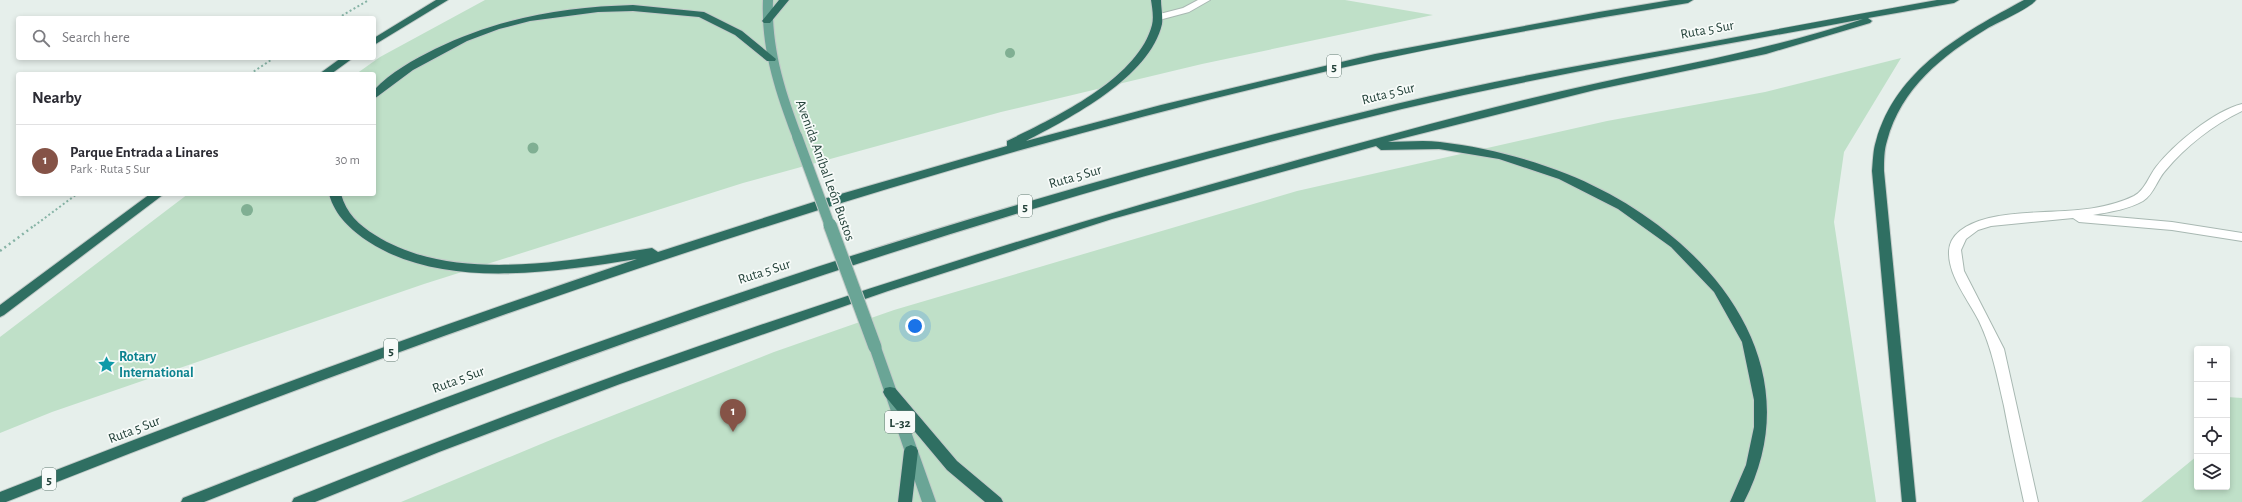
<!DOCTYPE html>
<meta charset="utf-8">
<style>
body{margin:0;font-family:"Alegreya Sans",sans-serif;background:#f2f2f3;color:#2b2b33}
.controls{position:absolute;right:12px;bottom:12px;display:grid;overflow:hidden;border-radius:4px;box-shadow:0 2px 6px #0003}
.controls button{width:36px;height:36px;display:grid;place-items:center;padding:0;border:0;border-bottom:1px solid #e1e1e2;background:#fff;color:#2b2b33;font:20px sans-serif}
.you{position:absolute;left:915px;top:326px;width:14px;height:14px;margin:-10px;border:3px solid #fff;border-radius:50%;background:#1a73e8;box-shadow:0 0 0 6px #1a73e833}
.badge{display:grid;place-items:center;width:26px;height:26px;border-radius:50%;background:#855347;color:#fff;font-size:13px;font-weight:700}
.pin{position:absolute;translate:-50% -33px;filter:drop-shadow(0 1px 2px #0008)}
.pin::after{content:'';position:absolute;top:21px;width:14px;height:12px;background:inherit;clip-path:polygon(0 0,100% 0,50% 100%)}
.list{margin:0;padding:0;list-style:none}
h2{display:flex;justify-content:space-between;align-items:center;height:52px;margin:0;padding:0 16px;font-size:17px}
h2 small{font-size:13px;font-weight:400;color:#7c7c81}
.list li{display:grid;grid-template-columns:26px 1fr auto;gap:12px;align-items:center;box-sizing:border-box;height:72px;padding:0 16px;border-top:1px solid #e1e1e2}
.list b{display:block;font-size:15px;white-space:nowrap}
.list p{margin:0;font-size:13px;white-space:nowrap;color:#7c7c81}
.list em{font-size:13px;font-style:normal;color:#7c7c81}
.icon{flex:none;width:22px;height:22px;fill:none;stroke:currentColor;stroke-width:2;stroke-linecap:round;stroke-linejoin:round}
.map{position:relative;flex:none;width:2242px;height:502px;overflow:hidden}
.search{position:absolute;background:#fff;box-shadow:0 2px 6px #0003;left:16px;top:16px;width:360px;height:44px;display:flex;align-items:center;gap:10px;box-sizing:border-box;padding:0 14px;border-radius:4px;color:#7c7c81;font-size:15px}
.panel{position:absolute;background:#fff;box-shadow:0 2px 6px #0003;left:16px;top:72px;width:360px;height:124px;border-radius:4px}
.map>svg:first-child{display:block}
.green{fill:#bfe0c8}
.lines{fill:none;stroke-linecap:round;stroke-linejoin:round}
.minor-casing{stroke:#a8b8b2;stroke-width:2}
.major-casing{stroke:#c2cac8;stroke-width:2}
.highway-casing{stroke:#c2cac8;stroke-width:2}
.path-far1{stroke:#86b3a5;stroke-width:2;stroke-dasharray:2 2.5;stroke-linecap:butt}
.path{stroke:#86b3a5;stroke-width:2.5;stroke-dasharray:2 3.5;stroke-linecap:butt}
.minor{fill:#fff;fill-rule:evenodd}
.major{fill:#6aa596;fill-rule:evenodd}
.highway{fill:#2f6f62;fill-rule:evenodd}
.major-bridge-far1-casing{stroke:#c2cac8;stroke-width:12;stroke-linecap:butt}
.major-bridge-casing{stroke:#c2cac8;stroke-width:15;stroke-linecap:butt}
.major-bridge-far1{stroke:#6aa596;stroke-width:10}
.major-bridge{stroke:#6aa596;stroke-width:13}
.tree{fill:#80af93}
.labels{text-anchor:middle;stroke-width:3.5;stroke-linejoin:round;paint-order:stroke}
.shield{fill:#f7fbf9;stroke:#637a73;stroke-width:1}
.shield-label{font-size:13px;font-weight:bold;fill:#24423a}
.street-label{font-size:14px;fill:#24423a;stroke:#f7fbf9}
.culture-label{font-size:14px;font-weight:bold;fill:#0d838f;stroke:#f7fbf9;text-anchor:start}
</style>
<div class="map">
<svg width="2242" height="502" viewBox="0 0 2242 502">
<rect width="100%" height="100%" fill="#e6efeb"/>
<!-- green -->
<path class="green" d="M485 0H1345L1433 15 1202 64 1001 112 743 183 424 284 52 412 0 433V337L188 194H374V74H356L380 57Z
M1901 58 1844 152 1834 222 1876 502H401L553 439 774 352 894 310 1297 191 1607 121 1765 92Z
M2227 397 2242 398V502H2141L2197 456V487H2227Z"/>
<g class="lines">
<defs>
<path id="minor" d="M1198 0H1210L1189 12 1159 20 1154 17 1156 15 1183 8Z
M2242 104V111C2213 125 2186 146 2165 171 2157 180 2154 194 2143 201 2129 209 2110 212 2093 215L2172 222 2242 233V241L2172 230 2079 222 2073 218 1991 226 1978 230 1966 239 1961 250 1964 271 2004 349 2038 502H2024C2017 470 2010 438 2004 406 1997 376 1992 348 1979 321 1968 299 1948 276 1949 251 1950 231 1973 222 1989 218 2036 207 2089 218 2134 196 2145 190 2149 176 2156 167 2174 144 2214 111 2242 104Z"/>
<path id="major" d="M763 0H773C771 48 785 91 802 136L797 139 792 136C775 91 761 48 763 0Z
M875 342 880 344 881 347 936 502H922L869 347 870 344Z"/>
<path id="highway" d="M436 0H448L374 45V38Z
M779 0H789L770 23H764L762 21Z
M1151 0H1161C1161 7 1163 17 1162 24 1150 77 1070 118 1026 141L1161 105 1375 54 1599 12 1671 0H1693L1688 3C1569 23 1450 43 1332 70 877 175 440 330 6 502H0V492C211 409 423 331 637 259 554 272 443 290 369 242 351 230 335 216 329 194H341C346 213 359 225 375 235 452 284 567 261 652 248L658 252 820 200 1007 146V141C1054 118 1138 79 1152 25 1154 17 1152 7 1151 0Z
M1937 0H1959L1954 3 1868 18 1872 21 1870 23 1766 54 1595 90 1388 142C1405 142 1423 140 1440 142 1483 147 1527 158 1567 174 1697 226 1819 356 1744 502H1730L1746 465 1754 427V400L1742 342 1714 292 1671 247 1618 209 1559 179 1499 159 1439 149 1381 150 1376 146 1112 219 888 291 620 384 439 452 315 502H292L294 498C634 361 981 246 1334 150 1422 126 1510 102 1598 83 1687 64 1776 48 1863 19 1709 48 1554 73 1402 109 992 207 595 347 204 502H181L183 498C380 421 577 347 778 280 981 212 1188 154 1396 104 1485 82 1576 66 1666 50 1757 33 1847 16 1937 0Z
M2024 0H2036C2029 9 2000 21 1988 28 1943 55 1901 88 1887 141 1884 150 1884 161 1884 171L1916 502H1902L1872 171C1873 161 1873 150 1876 141 1896 69 1963 33 2024 0Z
M633 5 704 12 742 31 776 59 775 61H767L735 35 699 17 633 11 598 12 530 21 499 29 467 41 413 70 374 99V90C391 72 413 60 435 49 498 18 563 7 633 5Z
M341 58H353L331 74H319Z
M150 194H164L4 315 0 317V305Z
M890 387 895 388 957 461 1001 498 1003 502H985L947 470 885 396 883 392 885 388Z
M911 445 916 447 918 451 912 502H898L904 451 906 447Z"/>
</defs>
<!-- minor casing -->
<use href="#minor" class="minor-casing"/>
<!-- major casing -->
<use href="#major" class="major-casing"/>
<!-- highway casing -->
<use href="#highway" class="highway-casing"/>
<!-- path-far1 -->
<path class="path-far1" d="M338 18 369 0
M250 74 274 58
M34 226 77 194"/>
<!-- path -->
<path class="path" d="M0 251 35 225"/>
<!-- minor -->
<use href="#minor" class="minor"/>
<!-- major -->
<use href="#major" class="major"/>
<!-- highway -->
<use href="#highway" class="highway"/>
<defs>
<path id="major-bridge-far1" d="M797 136 830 226"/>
<path id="major-bridge" d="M830 225 875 347"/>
</defs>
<!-- major-bridge-far1 casing -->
<use href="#major-bridge-far1" class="major-bridge-far1-casing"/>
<!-- major-bridge casing -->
<use href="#major-bridge" class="major-bridge-casing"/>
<!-- major-bridge-far1 -->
<use href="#major-bridge-far1" class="major-bridge-far1"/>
<!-- major-bridge -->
<use href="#major-bridge" class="major-bridge"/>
</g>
<!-- trees -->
<g class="tree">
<circle cx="1010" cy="53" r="5"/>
<circle cx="533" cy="148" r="5.5"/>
<circle cx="247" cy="210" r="6"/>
</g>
<!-- icons -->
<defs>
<symbol id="sight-bare" viewBox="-9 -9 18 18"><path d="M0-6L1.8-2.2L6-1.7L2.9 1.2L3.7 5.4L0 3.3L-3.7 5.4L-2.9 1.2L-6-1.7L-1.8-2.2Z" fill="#0f9aa8" stroke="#f7fbf9" stroke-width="2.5" paint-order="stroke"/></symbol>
</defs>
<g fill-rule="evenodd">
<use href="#sight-bare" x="94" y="352" width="25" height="25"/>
</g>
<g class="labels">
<!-- shield labels -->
<g class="shield">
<rect x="1327" y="55" width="14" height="22" rx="3"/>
<rect x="1018" y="195" width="14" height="22" rx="3"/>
<rect x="384" y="339" width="14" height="22" rx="3"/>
<rect x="885" y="411" width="30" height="22" rx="3"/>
<rect x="42" y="468" width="14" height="22" rx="3"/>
</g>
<g class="shield-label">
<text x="1334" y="71">5</text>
<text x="1025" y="211">5</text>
<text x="391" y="355">5</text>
<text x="900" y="427">L-32</text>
<text x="49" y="484">5</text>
</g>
<!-- street labels -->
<g class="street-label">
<text transform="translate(1707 29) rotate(-10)" y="5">Ruta 5 Sur</text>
<text transform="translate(1388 93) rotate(-14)" y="5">Ruta 5 Sur</text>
<text transform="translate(826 170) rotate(70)" y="5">Avenida Aníbal León Bustos</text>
<text transform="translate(1075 176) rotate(-16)" y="5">Ruta 5 Sur</text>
<text transform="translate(764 271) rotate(-18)" y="5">Ruta 5 Sur</text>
<text transform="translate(458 379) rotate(-20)" y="5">Ruta 5 Sur</text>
<text transform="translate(134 429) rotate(-21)" y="5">Ruta 5 Sur</text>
</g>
<!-- culture labels -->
<g class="culture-label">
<text x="119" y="361">Rotary<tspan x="119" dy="16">International</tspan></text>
</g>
</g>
</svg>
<div class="controls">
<button>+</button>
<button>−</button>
<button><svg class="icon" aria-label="locate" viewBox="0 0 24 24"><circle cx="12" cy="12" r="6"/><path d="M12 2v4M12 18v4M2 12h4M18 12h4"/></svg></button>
<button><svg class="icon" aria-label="layers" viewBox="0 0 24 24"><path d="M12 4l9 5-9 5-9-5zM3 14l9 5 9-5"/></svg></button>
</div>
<div class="you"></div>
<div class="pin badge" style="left:733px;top:432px">1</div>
<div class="search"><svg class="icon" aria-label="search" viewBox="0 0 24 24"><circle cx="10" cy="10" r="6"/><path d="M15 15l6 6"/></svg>Search here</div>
<section class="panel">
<h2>Nearby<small></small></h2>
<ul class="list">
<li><span class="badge">1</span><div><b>Parque Entrada a Linares</b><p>Park · Ruta 5 Sur</p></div><em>30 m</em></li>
</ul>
</section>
</div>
